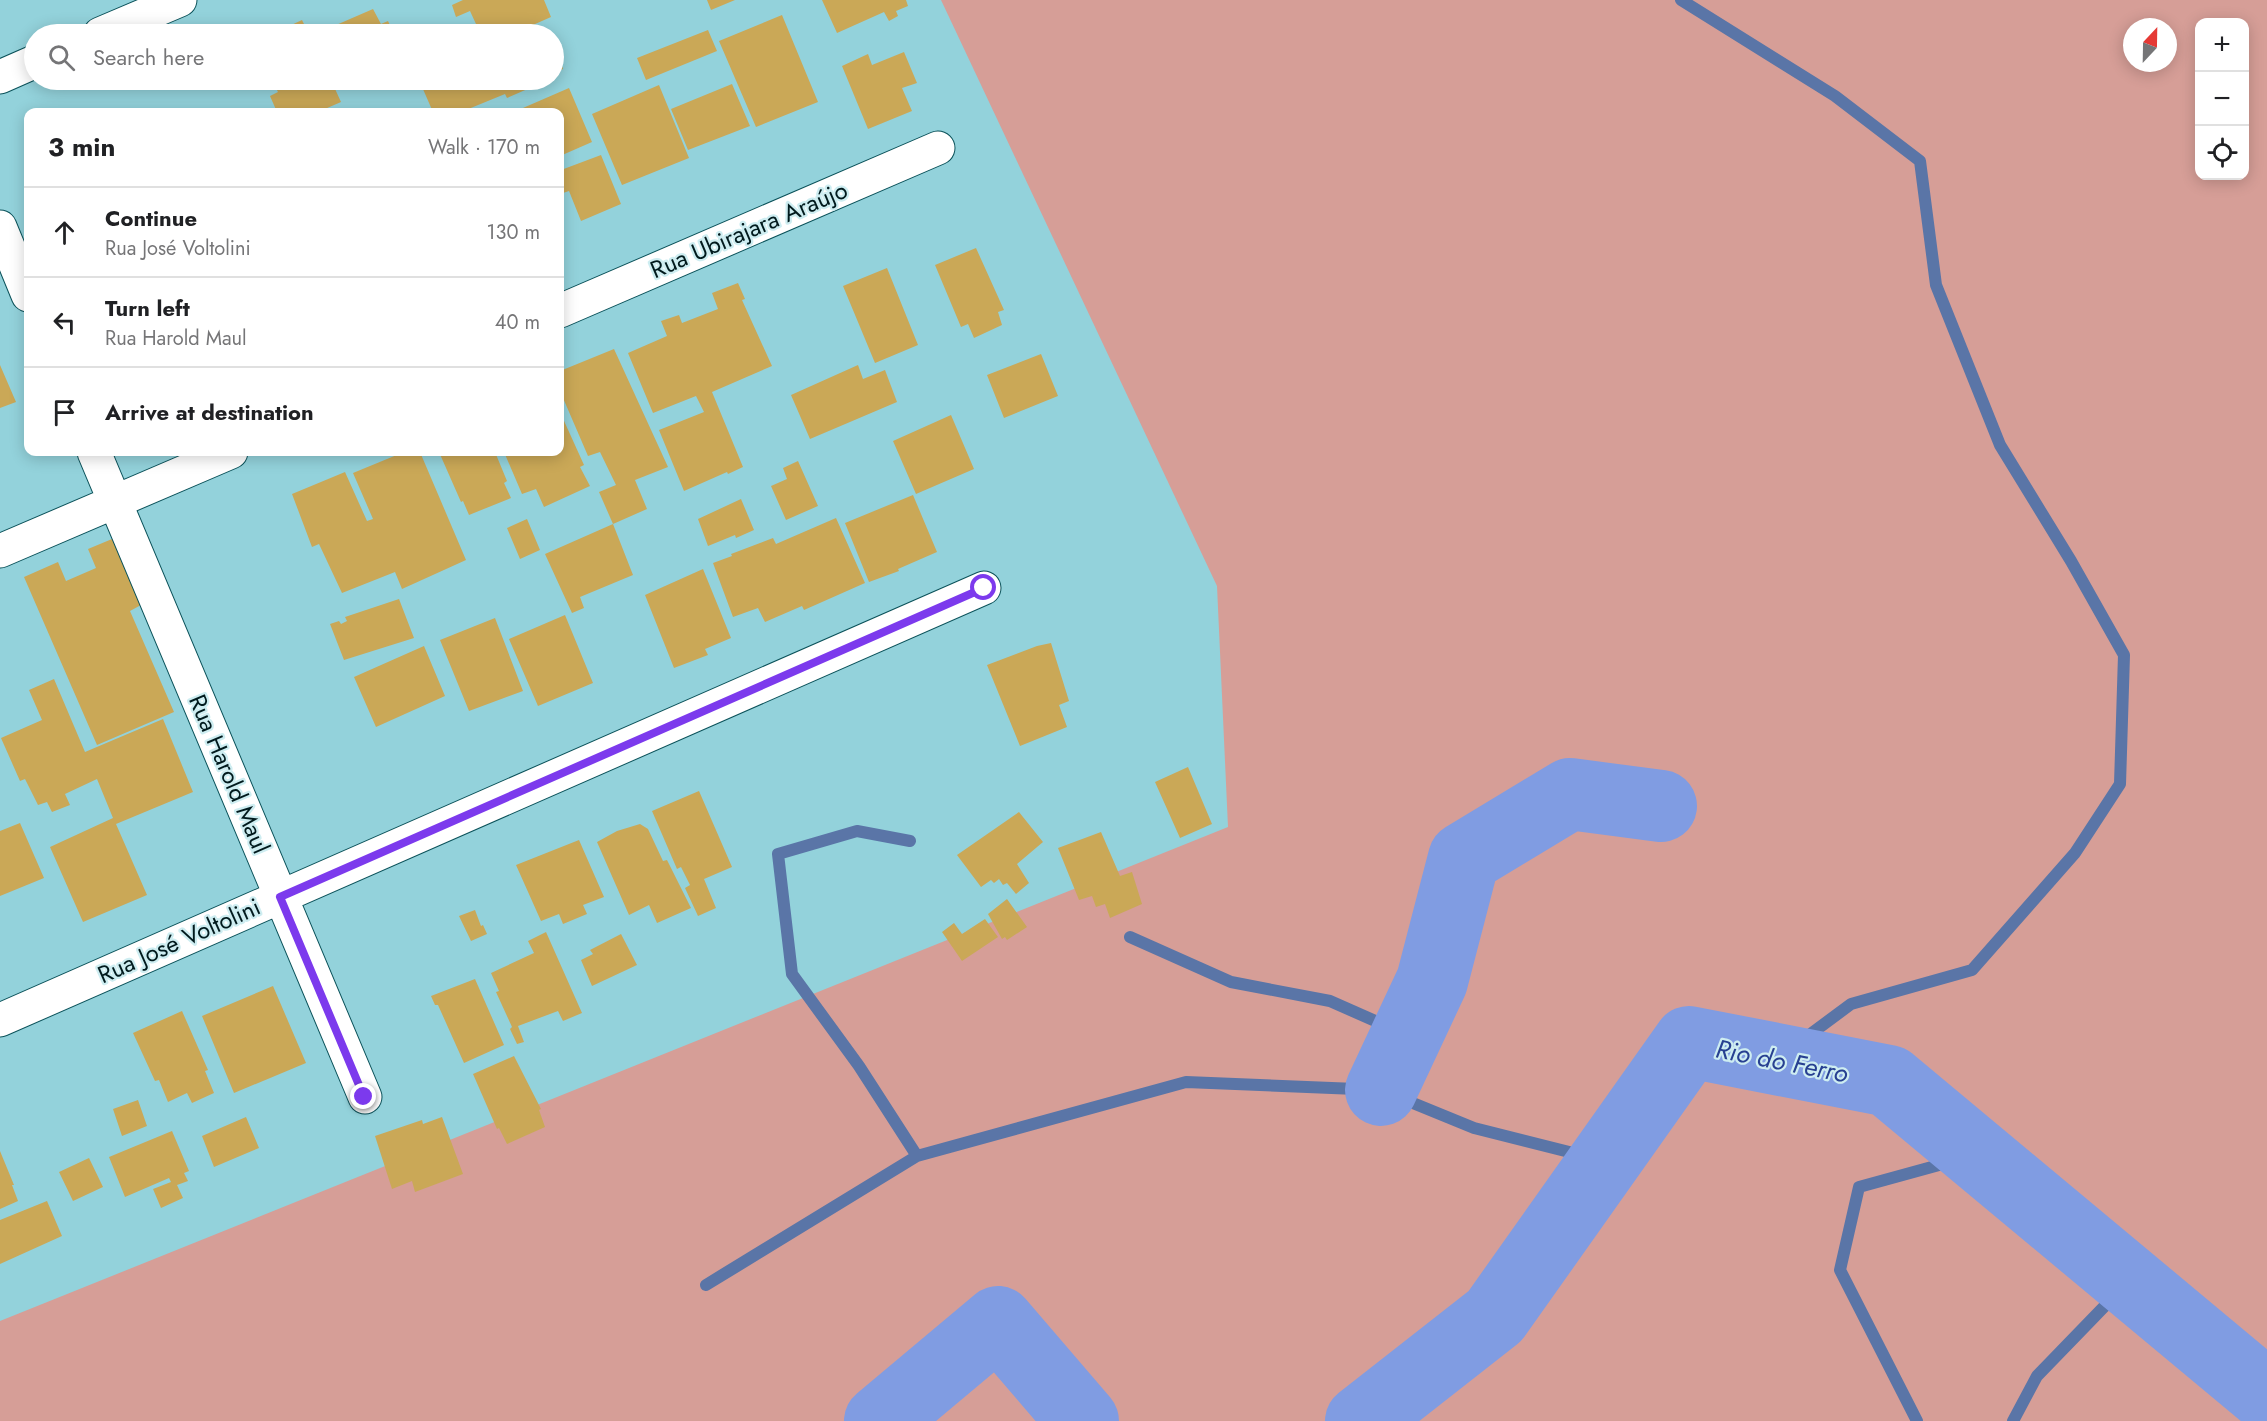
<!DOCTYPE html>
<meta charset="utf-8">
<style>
body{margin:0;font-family:Jost,sans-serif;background:#f2f2f2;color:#202124}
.controls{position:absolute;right:18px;top:18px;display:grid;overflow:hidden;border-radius:12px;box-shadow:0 3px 15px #0003}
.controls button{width:54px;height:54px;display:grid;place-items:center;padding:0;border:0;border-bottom:2px solid #e0e0e0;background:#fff;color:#202124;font:30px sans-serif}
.compass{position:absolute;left:2123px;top:18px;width:54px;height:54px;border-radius:50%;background:#fff;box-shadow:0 3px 15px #0003;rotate:22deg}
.stop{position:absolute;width:18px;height:18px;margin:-14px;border:4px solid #7c3aed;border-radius:50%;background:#fff}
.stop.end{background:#7c3aed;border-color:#fff;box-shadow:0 2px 6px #0008}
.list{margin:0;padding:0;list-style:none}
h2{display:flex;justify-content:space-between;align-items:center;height:78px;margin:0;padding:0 24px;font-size:26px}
h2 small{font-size:20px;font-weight:400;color:#757577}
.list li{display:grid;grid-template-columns:39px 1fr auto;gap:18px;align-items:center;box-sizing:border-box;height:90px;padding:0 24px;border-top:2px solid #e0e0e0}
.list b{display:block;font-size:22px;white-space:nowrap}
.list p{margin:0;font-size:20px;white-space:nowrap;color:#757577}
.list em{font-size:20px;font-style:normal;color:#757577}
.icon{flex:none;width:33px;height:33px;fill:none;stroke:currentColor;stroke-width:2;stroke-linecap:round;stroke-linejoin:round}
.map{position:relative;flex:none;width:2267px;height:1421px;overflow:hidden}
.search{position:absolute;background:#fff;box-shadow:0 3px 15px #0003;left:24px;top:24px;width:540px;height:66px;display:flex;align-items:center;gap:15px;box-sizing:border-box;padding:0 21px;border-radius:33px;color:#757577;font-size:22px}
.panel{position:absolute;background:#fff;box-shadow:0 3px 15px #0003;left:24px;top:108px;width:540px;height:348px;border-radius:12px}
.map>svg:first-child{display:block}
.green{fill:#d69e97;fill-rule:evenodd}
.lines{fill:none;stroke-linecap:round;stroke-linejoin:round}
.stream{stroke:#5a75a7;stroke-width:12}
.river{stroke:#809ce2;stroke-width:72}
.building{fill:#caa857}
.street-casing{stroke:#0b525a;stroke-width:35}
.street{stroke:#fff;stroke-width:33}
.route{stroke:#7c3aed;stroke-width:8}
.labels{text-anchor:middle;stroke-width:4.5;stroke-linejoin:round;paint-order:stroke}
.street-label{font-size:24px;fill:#011a1d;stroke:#ceedf1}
.water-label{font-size:26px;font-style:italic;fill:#274091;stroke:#ceedf1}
</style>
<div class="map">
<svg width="2267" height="1421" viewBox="0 0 2267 1421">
<rect width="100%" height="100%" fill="#93d2db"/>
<!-- green -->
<path class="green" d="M941 0H2267V1421H0V1321L1228 827 1217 586ZM2200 22H2244V176H2200ZM2132 27H2168V63H2132Z"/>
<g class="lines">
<!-- stream -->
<path class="stream" d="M1681 0 1835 96 1920 161 1936 285 2000 445 2071 561 2124 655 2120 784 2075 853 1972 970 1851 1004 1777 1059
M910 841 857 831 778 854 792 974 859 1066 917 1156
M1130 937 1231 982 1330 1001 1407 1035
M706 1285 917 1156 1186 1082 1381 1090 1474 1128 1605 1161
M2235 1370 2267 1359
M1917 1421 1840 1270 1859 1187 1950 1162 1981 1158
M2013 1421 2037 1376 2129 1281"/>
<!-- river -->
<path class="river" d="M1381 1090 1432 981 1464 858 1570 794 1661 806
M880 1421 998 1322 1083 1421
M1361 1421 1495 1316 1689 1042 1889 1081 2267 1396"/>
</g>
<!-- building -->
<path class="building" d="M463 0H544L551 17 517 32 518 34H450L476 24 470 11 456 17 452 5Z
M707 0H735L711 10Z
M822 0H906L908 6 896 11 898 16 889 21 884 12 837 33Z
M373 9 381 24 388 21 394 34H321L320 32Z
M782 15 818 102 756 127 719 41Z
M302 20 309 34H272Z
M708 30 717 51 646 80 637 58Z
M557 51 563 69 554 73V52Z
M904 52 917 83 902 88 912 111 868 129 842 66 868 54 872 65Z
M272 80H331L341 102 318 112H277L270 96 278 92Z
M341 80H368L346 89Z
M419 80H537L539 84 507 98 505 94 461 112H433Z
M732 84 750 126 688 150 671 109Z
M659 85 689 158 622 185 592 114Z
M569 88 592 142 560 156V112H516V111Z
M601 155 621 204 581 221 569 191 563 193 560 185V177L563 176 561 170Z
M976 248 1004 310 998 312 1002 325 974 338 968 324 961 327 935 265Z
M887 268 918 345 875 363 843 286Z
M738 283 745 299 742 300 772 366 712 392 743 467 728 474 727 472 684 491 659 430 704 412 696 396 653 413 628 353 667 336 661 321 679 315 682 323 718 309 712 293Z
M614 349 668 467 635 480 647 509 613 524 633 575 580 597 584 608 572 613 545 554 613 524 599 492 616 485 600 452 588 456 560 391V371Z
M1041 354 1058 396 1004 418 987 375Z
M0 365 16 402 0 408Z
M858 365 863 379 885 370 897 402 810 439 791 395Z
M560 412 584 465 580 467 590 486 544 507 536 489 522 494 504 452H560Z
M951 415 974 469 916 494 893 441Z
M404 452H420L466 560 402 589 395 572 342 593 319 544 312 547 292 494 345 472 367 521 373 519 353 473Z
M439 452H495L507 481 504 483 511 498 469 515 463 501 461 502Z
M798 461 818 506 786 520 771 486 787 479 783 468Z
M913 495 937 552 898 569 899 571 869 582 845 523Z
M741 499 754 530 736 538 735 535 708 546 698 519Z
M836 518 865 583 804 610 802 606 765 622 758 608 733 617 713 563 732 556 731 554 773 538 776 544Z
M527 519 540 550 520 559 507 528Z
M112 539 141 605 130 611 174 712 97 745 24 577 58 562 66 581 96 568 88 549Z
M703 569 731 638 705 649 708 655 674 668 645 595Z
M399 599 414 638 344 660 330 624 339 621 341 624 347 621 345 617Z
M565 615 593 683 538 706 509 639Z
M495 618 523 691 469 711 440 640Z
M1051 643 1069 701 1059 705 1067 727 1020 746 987 665 1037 646Z
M424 646 445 696 376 727 354 677Z
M54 679 85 752 163 719 193 792 116 824 147 895 83 922 50 847 113 818 97 779 65 794 70 805 52 812 47 802 38 805 25 779 20 781 1 738 42 720 29 690Z
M1188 767 1212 824 1180 838 1155 782Z
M699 791 732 867 704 879 716 908 698 916 685 888 690 885 681 867 677 869 652 811Z
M1019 812 1043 842 1017 864 1029 883 1016 894 1007 883 1003 885 999 879 994 883 991 880 981 887 957 855Z
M20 823 44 878 0 896V831Z
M640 824 648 829 663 861 667 860 691 908 657 923 649 905 629 915 597 842 617 831Z
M1101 832 1120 876 1132 872 1142 904 1110 918 1105 904 1096 907 1092 896 1079 900 1058 848Z
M579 840 604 897 583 905 587 914 563 924 559 914 541 921 516 865Z
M1007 899 1027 927 1007 940 1005 937 1002 939 988 914Z
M475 910 481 926 483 925 487 934 471 941 459 916Z
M985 919 998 937 962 961 942 932 954 923 962 934Z
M546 932 582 1013 563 1021 558 1011 518 1026 524 1042 517 1044 510 1029 512 1027 496 992 499 991 491 973 534 953 528 941Z
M621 934 637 965 592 986 581 960 593 954 590 950Z
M475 979 504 1045 464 1063 438 1005H435L431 996Z
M273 986 306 1063 234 1093 202 1016Z
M182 1011 208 1070 205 1071 214 1093 192 1103 187 1093 168 1102 159 1080 155 1081 133 1033Z
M514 1056 541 1109 539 1110 545 1127 507 1144 499 1128 497 1129 473 1074Z
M138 1100 147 1126 122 1136 113 1109Z
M246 1117 259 1148 214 1167 202 1136Z
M442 1117 463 1174 415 1192 412 1181 392 1189 375 1136 422 1120 423 1124Z
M172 1131 189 1171 184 1173 188 1181 177 1185 183 1198 161 1208 153 1189 171 1182 169 1178 125 1197 109 1157Z
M0 1151 14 1185H12L18 1201 0 1209Z
M89 1158 103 1187 73 1201 59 1172Z
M47 1201 62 1236 0 1264V1220Z"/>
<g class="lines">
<defs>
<path id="street" d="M100 34 180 0
M0 77 34 62
M0 227 28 295
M560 311 938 148
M94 452 365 1097
M0 551 231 452
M0 1020 984 588"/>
</defs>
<!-- street casing -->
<use href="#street" class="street-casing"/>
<!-- street -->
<use href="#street" class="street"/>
</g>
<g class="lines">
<!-- route -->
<path class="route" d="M364 1097 280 897 984 588"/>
</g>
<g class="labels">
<!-- street labels -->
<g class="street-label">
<text transform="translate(749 230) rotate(-23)" y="8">Rua Ubirajara Araújo</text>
<text transform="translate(229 774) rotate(67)" y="8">Rua Harold Maul</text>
<text transform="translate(179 941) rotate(-24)" y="8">Rua José Voltolini</text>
</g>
<!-- water labels -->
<g class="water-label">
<text transform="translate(1782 1061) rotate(11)" y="9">Rio do Ferro</text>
</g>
</g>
</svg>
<div class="controls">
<button>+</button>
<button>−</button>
<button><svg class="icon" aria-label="locate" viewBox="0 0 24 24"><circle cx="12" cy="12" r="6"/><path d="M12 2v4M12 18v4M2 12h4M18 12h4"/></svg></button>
</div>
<svg class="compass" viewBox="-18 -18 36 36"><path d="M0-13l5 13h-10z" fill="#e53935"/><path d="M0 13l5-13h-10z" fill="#757577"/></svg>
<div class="stop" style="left:984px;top:588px"></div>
<div class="stop end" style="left:364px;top:1097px"></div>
<div class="search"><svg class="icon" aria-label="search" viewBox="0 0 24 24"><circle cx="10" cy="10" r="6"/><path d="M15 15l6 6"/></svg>Search here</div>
<section class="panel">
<h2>3 min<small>Walk · 170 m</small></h2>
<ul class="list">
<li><svg class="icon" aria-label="ahead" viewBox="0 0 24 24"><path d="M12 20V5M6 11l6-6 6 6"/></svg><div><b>Continue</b><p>Rua José Voltolini</p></div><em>130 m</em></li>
<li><svg class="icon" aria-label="left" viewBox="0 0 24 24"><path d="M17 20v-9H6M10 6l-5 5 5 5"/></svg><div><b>Turn left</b><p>Rua Harold Maul</p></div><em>40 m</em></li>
<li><svg class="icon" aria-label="arrive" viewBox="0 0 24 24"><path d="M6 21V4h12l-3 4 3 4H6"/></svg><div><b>Arrive at destination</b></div></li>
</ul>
</section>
</div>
